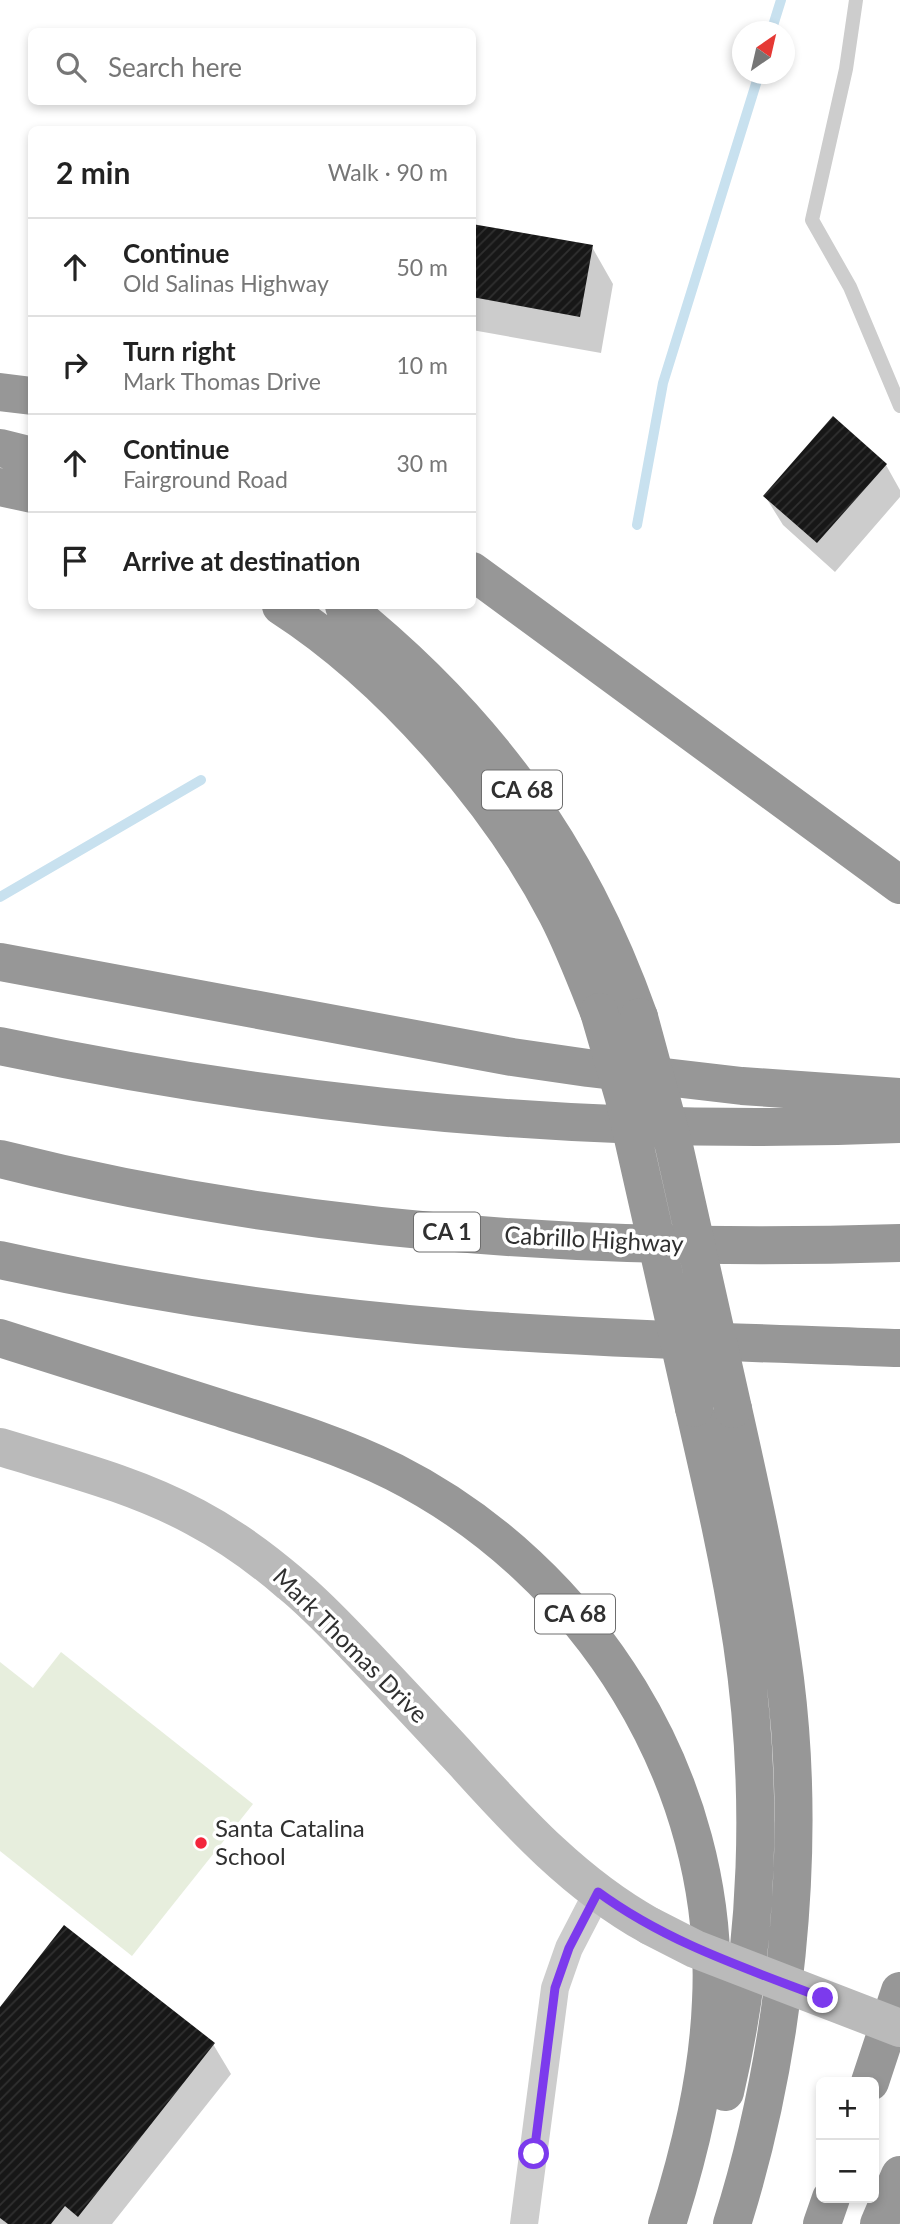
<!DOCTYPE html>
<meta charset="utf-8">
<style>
body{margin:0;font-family:Lato,sans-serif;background:#f2f2f2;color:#222}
.controls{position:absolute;right:21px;bottom:21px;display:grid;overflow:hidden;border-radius:10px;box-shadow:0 4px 10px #0003}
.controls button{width:63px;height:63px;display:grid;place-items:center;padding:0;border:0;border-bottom:2px solid #e0e0e0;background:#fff;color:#222;font:35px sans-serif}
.compass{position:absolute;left:732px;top:21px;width:63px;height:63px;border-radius:50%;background:#fff;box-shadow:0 4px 10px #0003;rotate:34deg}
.stop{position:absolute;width:21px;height:21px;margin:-16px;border:5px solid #7c3aed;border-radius:50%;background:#fff}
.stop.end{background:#7c3aed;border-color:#fff;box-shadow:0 2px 7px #0008}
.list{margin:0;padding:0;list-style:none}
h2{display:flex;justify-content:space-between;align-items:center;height:91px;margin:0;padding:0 28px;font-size:30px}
h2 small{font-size:23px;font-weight:400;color:#767676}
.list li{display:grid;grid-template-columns:46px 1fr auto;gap:21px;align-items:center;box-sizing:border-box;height:98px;padding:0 28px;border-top:2px solid #e0e0e0}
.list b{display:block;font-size:26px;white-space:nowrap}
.list p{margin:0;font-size:23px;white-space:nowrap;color:#767676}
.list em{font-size:23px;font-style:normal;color:#767676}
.icon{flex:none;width:38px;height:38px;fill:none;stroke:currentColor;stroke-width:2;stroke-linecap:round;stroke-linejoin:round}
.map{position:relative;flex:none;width:900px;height:2224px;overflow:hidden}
.search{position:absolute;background:#fff;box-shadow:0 4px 10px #0003;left:28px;top:28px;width:448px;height:77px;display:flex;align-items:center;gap:18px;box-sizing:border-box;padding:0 24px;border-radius:10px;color:#767676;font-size:26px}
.panel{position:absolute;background:#fff;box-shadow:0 4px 10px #0003;left:28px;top:126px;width:448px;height:483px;border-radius:10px}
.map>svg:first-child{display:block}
.green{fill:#e7eedd}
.shadow{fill:#0003}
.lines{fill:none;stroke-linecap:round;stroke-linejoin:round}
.stream{stroke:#c8e1ef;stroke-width:10}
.building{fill:url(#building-hatch)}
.lane{stroke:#cdcdcd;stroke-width:14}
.street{stroke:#cdcdcd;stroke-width:28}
.secondary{stroke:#bababa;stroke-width:38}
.highway{stroke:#979797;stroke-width:38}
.secondary-bridge{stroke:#bababa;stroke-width:38}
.highway-bridge{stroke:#979797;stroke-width:38}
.route{stroke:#7c3aed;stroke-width:9}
.poi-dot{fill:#f3263c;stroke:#fff;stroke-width:2.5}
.labels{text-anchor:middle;stroke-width:7;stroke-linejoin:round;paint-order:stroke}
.shield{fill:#fff;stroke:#6e6e6e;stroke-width:2}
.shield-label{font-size:23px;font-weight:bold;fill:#303030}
.street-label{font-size:24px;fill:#303030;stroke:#fff}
.poi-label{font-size:24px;fill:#303030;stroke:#fff;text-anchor:start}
</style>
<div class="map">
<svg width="900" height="2224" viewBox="0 0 900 2224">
<defs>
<pattern id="building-hatch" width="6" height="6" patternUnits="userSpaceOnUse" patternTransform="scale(1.75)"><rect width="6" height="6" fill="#171717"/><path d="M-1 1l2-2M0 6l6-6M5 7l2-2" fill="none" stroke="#303030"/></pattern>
</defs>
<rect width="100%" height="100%" fill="#fff"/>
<!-- green -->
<path class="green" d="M61 1652 253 1804 132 1956 0 1851V1662L33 1688Z"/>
<!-- shadow -->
<path class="shadow" d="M472 225 592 247 613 284 601 353 472 330Z
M886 465 900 490V497L835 572 783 525 765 496Z
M0 2009 213 2044 231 2074 112 2224H0Z"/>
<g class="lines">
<!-- stream -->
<path class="stream" d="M771 32 781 0
M637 525 663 383 759 74
M0 897 201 780"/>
</g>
<!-- building -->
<path class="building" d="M472 224 593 245 580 317 472 297Z
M833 416 887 464 817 543 763 496Z
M64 1925 215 2043 78 2217 65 2206 51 2224H8L0 2218V2007Z"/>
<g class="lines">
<!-- lane -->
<path class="lane" d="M856 0 846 69 812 220 850 287 900 406"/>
<!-- street -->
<path class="street" d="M524 2224 555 1988 569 1948 598 1892"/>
<!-- secondary -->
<path class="secondary" d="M0 1447C65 1467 134 1484 195 1517 229 1535 261 1558 290 1583 316 1604 339 1629 362 1653 396 1689 430 1725 464 1762 519 1823 576 1885 650 1926"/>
<!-- highway -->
<path class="highway" d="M0 392 32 396
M0 448 32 456
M0 487 32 494
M472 571 900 885
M281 606C388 675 498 800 557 914 573 945 586 979 599 1012
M344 606C484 718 579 847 639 1017
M0 962 512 1057 588 1068 742 1086 900 1097
M0 1046C296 1108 598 1137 900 1124
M0 1159C293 1233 599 1253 900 1243
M0 1260C153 1294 309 1317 466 1329 610 1339 755 1343 900 1348
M0 1338C72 1361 145 1384 217 1407 277 1426 338 1444 394 1472 588 1570 722 1781 711 2001 708 2077 690 2151 667 2224
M694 1408C712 1486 730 1564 742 1643 764 1790 759 1946 725 2092
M870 2082 900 1991
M732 2224C785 2056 807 1854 785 1679 773 1588 753 1498 733 1409
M822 2224 831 2198
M879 2224 900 2175"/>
<!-- secondary-bridge -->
<path class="secondary-bridge" d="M650 1926 695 1949 900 2028"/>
<!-- highway-bridge -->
<path class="highway-bridge" d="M599 1012 624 1098 694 1408
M639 1017 674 1146 733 1409"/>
</g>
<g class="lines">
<!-- route -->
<path class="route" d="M534 2154 555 1988 569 1948 598 1892C666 1942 745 1968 823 1998"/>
</g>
<!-- markers -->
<circle class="poi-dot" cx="201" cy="1843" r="7"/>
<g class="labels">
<!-- shield labels -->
<g class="shield">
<rect x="482" y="770.5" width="80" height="39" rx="5"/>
<rect x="414" y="1212.5" width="66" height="39" rx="5"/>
<rect x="535" y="1594.5" width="80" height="39" rx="5"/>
</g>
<g class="shield-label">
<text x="522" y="798">CA 68</text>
<text x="447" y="1240">CA 1</text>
<text x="575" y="1622">CA 68</text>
</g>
<!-- street labels -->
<g class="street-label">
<text transform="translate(594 1240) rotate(3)" y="8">Cabrillo Highway</text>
<text transform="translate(350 1646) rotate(45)" y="8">Mark Thomas Drive</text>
</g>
<!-- poi labels -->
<g class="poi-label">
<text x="215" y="1837">Santa Catalina<tspan x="215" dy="28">School</tspan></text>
</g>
</g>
</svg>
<div class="controls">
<button>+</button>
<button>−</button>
</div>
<svg class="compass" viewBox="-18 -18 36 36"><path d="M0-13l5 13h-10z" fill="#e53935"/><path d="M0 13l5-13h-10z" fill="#767676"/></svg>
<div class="stop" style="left:534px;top:2154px"></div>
<div class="stop end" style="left:823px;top:1998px"></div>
<div class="search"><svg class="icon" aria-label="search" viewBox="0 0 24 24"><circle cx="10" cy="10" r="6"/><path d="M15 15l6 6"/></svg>Search here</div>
<section class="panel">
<h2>2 min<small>Walk · 90 m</small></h2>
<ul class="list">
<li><svg class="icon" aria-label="ahead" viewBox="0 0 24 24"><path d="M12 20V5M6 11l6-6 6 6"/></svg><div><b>Continue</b><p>Old Salinas Highway</p></div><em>50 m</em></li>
<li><svg class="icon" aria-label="right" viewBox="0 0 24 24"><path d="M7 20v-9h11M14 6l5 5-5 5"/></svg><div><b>Turn right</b><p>Mark Thomas Drive</p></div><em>10 m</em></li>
<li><svg class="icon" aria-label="ahead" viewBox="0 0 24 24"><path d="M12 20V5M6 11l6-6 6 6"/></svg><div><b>Continue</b><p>Fairground Road</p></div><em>30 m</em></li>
<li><svg class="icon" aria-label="arrive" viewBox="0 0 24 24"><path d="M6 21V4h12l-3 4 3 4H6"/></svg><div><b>Arrive at destination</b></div></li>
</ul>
</section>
</div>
